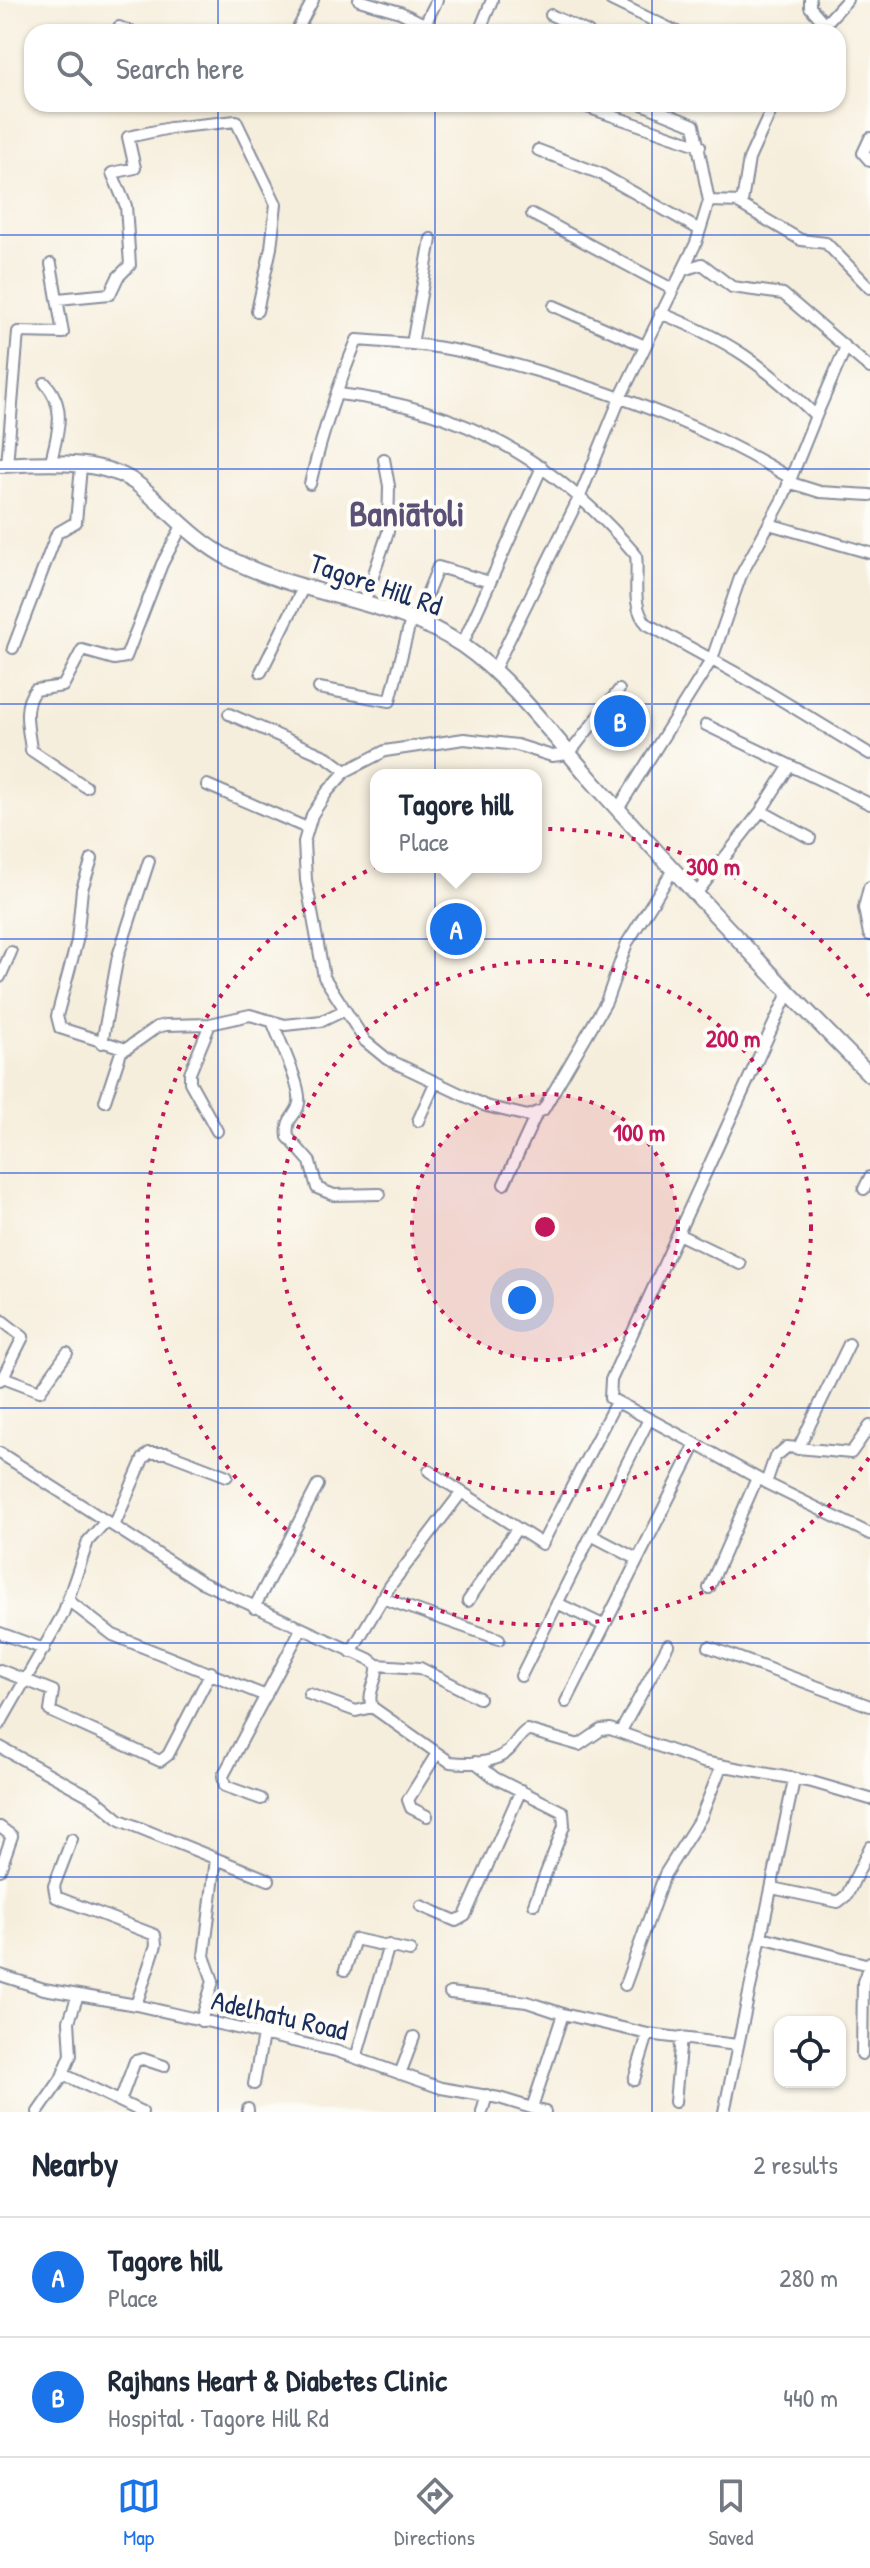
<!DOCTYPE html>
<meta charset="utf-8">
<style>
body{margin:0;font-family:"Patrick Hand",sans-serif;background:#f6f6f7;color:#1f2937}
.controls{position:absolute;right:24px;bottom:24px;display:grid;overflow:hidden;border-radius:16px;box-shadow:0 2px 6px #0004}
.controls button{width:72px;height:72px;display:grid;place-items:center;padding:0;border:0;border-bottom:2px solid #e0e1e3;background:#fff;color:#1f2937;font:40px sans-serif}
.you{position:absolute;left:522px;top:1300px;width:28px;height:28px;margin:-20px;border:6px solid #fff;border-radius:50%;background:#1a73e8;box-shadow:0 0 0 12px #1a73e833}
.badge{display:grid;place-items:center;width:52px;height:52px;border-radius:50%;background:#1a73e8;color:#fff;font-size:26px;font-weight:700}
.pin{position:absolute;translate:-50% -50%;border:4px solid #fff;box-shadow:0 2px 8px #0006}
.popup{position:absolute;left:370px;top:769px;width:172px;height:104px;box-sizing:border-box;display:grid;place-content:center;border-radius:16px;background:#fff;filter:drop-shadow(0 2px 6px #0005);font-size:26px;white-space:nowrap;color:#747a83}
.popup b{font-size:30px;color:#1f2937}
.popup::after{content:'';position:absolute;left:50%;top:100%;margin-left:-16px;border:16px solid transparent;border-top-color:#fff}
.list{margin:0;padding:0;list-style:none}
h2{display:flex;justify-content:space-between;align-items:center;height:104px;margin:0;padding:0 32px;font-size:34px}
h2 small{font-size:26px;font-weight:400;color:#747a83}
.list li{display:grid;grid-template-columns:52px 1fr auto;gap:24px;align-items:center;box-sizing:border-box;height:120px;padding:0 32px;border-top:2px solid #e0e1e3}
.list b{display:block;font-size:30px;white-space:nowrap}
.list p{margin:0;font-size:26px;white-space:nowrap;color:#747a83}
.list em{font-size:26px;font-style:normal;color:#747a83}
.icon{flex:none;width:44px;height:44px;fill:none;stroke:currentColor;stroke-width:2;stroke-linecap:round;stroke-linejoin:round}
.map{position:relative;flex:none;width:870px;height:2112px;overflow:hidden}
.search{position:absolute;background:#fff;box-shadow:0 2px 6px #0004;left:24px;right:24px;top:24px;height:88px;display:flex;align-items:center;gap:20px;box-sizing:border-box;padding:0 28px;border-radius:24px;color:#747a83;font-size:30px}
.sheet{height:344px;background:#fff}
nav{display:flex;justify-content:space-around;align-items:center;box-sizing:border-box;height:112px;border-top:2px solid #e0e1e3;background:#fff;font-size:22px;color:#747a83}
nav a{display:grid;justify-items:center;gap:4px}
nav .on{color:#1a73e8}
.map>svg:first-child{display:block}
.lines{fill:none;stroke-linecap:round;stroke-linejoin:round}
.minor-casing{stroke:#888e9d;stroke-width:14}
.tertiary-casing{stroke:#888e9d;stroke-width:16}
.secondary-casing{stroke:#888e9d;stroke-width:18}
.minor{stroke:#fff;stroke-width:10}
.tertiary{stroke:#fff;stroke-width:12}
.secondary{stroke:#fff;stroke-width:14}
.grid{fill:none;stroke:#1d4ed8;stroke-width:2;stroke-opacity:0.55}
.ring{fill:none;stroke:#c2185b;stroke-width:4;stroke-dasharray:4 8}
.labels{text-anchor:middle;stroke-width:8;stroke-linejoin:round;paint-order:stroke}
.street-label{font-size:28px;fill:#1b2f5e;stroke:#fdfcf7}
.district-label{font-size:36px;font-weight:bold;fill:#5b5177;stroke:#fdfcf7}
.centre{fill:#c2185b;stroke:#fdfcf7;stroke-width:4}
.ring-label{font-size:24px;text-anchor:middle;font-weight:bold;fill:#c2185b;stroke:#fdfcf7;stroke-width:8;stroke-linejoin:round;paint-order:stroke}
</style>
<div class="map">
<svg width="870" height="2112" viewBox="0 0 870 2112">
<rect width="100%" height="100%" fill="#fdfcf7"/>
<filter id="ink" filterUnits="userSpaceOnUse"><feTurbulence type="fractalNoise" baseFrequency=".0125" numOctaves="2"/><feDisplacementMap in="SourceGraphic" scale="16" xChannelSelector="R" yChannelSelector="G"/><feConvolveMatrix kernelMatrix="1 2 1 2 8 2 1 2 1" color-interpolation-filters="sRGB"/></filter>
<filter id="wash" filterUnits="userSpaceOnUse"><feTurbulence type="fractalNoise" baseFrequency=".006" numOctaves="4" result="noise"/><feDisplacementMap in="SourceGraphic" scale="32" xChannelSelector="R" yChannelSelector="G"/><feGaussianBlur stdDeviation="1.8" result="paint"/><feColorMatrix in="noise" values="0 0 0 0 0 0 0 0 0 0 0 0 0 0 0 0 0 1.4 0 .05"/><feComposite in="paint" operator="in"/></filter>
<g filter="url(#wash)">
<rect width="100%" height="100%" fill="#f6eedc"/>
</g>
<g filter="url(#ink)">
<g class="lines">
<defs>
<path id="minor" d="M359 0 400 12 440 32
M611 0 677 32
M810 0V7L825 24
M551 15 588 32
M425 24 437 0
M119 27 132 32
M296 32 313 0
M479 32 492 0
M818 32 847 0
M578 104 700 146
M870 138 863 153 870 161
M538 150 601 174 700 230
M709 201 742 202 749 159 774 104
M738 203 801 240 826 243 870 288
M532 214 672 289
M431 239 412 344C455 348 495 359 537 371 627 397 710 429 790 478
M683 270 702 264 732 287 783 294 870 368
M58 299 110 294 118 277 130 265 126 206 112 173 135 168 128 137 170 128 236 121 276 204 271 248 257 311
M554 306 645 346
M45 383C68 408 57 435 50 465
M339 394C463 408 556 461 636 555 639 576 630 607 647 624L745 678 870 754
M816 416 845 349
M7 465 18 332 63 333 51 264
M788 482 820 492 870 495
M310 484C322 435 337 387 357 340L412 344
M769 524 870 553
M364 603 388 532 389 486 384 459
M416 621 438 567 490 582
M462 645 542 467
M13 648 57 533 76 522 81 467
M261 672 304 586
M493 672 580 496 621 396 696 243 709 201 694 125 642 104
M319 688 390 701 411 619
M619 690 569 754 552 756 517 745 464 739 385 751 346 771 327 792 312 815 304 842 306 880 324 977 365 1041 387 1059 486 1106 528 1116 543 1110 606 1002 627 943 673 870
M229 714 327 757 346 771
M706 725 870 804
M207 785 307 828
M86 787 31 750C29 730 21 707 35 690L63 686 82 650 114 659 126 657 162 564 182 526
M618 809 712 659 741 575 782 500 816 416C763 364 729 340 660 313
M761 811 810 838
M92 859 82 889 77 941 57 1016 60 1028 126 1049 157 1027 166 1025 210 1024 250 1015 285 1025 322 1021 345 1010
M696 894 761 811 789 767
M0 977 11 952
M273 1023C279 1040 302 1087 299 1103 297 1118 285 1115 288 1137L310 1162 317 1188 334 1195 380 1194
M210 1024 190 1073V1082L217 1131
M102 1043 118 956 149 861
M105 1101 122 1049
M418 1121 435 1083
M504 1184 536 1115
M864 1189 870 1177
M678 1234 740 1264
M0 1319 23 1337 3 1377
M0 1380 3 1377 40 1391 67 1353
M696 1444 766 1483 870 1534
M798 1449 849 1344
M0 1453 201 1582 369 1659 377 1665C379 1680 366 1692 372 1707L450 1762C468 1764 495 1764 509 1750 516 1743 518 1736 527 1730L579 1745 601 1730 610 1729 703 1762 812 1782 870 1799
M429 1471 542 1544 616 1402
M766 1483 775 1457 787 1447 851 1453 870 1426
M114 1526 143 1459 149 1453H167L227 1476
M591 1535 637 1559
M709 1588 757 1478
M382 1598 499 1639
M69 1601 113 1635 266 1696
M468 1601 516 1530
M557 1603 603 1625
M254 1608 318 1485
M0 1633 44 1649
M709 1647 870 1706
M351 1652 390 1586 461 1493
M377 1665 420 1668 479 1698
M0 1670 53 1691 50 1711 160 1761 168 1755 211 1672
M521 1676 649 1419
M309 1694 356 1711 372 1707
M566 1702 696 1444 610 1398 611 1380 788 993
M0 1724 63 1614 88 1541 106 1521
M621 1731 668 1645
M0 1747 95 1799 120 1820 269 1880
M475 1762 495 1778 563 1812 564 1826 534 1904
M261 1799 225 1786 223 1776 300 1631
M427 1816 411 1808 408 1800 436 1755
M0 1827 12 1836 0 1870
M72 1839 54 1886 56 1897 155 1935 156 1945 136 2005
M772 1888 838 1902 847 1895 870 1847
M421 1906 456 1921 465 1916 521 1790
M762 1937 869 1965
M345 1970 355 1939 410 1951
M0 1975 44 1989 136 2005 336 2051 441 2088 499 2098 545 2112
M625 1985 665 1874 701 1817 721 1767
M450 1993 527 2002 563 2014
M201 2021 213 1981 204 1956 216 1859
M862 2054 863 1982 870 1962
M356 2058 389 1945
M63 2074 142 2112
M400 2074 414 2037
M634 2080 648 2034
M254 2084 263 2035
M120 2101 135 2061 143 2059 164 2066
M675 2102 681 2037
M532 2108 563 2014 648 2034 737 2045
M38 2112 61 2079 71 2055 69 2021 78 1995
M248 2112V2109
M482 2112 487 2095
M724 2112 794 1780"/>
<path id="tertiary" d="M870 888 865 908 870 934"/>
<path id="secondary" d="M0 465C43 463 105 457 141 487 171 512 194 540 230 559 303 597 392 598 462 645 517 683 559 745 604 794 691 890 779 984 870 1075"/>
</defs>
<!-- minor casing -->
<use href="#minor" class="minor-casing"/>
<!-- tertiary casing -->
<use href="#tertiary" class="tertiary-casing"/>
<!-- secondary casing -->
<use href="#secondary" class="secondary-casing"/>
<!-- minor -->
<use href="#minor" class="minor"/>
<!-- tertiary -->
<use href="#tertiary" class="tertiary"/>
<!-- secondary -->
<use href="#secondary" class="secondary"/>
</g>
</g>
<!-- grid -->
<path class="grid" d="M218 0V32M435 0V32M652 0V32M218 104V2112M435 104V2112M652 104V2112M0 235H870M0 469H870M0 704H870M0 939H870M0 1173H870M0 1408H870M0 1643H870M0 1877H870"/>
<!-- distance rings -->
<circle cx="545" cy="1227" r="133" fill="#c2185b" fill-opacity=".12"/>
<g class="ring">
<circle cx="545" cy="1227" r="133"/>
<circle cx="545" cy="1227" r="266"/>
<path d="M869 1458A398 398 0 1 1 869 996"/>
</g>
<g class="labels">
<!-- street labels -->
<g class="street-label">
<text transform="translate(376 584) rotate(19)" y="10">Tagore Hill Rd</text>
<text transform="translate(280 2015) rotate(13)" y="10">Adelhatu Road</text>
</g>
<!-- district labels -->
<g class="district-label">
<text x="407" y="526">Baniātoli</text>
</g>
</g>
<circle cx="545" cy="1227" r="12" class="centre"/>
<g class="ring-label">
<text x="713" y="875">300 m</text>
<text x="733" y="1047">200 m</text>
<text x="639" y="1141">100 m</text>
</g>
</svg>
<div class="controls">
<button><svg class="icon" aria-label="locate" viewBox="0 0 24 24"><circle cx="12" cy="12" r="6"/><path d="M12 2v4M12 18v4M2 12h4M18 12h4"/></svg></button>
</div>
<div class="you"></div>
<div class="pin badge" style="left:456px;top:929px">A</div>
<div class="popup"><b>Tagore hill</b>Place</div>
<div class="pin badge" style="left:620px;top:721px">B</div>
<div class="search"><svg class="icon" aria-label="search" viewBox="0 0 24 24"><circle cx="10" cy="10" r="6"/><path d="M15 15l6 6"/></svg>Search here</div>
</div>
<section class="sheet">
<h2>Nearby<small>2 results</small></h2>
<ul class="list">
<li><span class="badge">A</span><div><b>Tagore hill</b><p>Place</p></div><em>280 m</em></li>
<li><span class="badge">B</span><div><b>Rajhans Heart &amp; Diabetes Clinic</b><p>Hospital · Tagore Hill Rd</p></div><em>440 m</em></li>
</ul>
</section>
<nav>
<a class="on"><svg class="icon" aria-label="map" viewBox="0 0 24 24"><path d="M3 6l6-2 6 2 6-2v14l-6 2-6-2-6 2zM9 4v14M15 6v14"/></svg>Map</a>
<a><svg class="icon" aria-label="directions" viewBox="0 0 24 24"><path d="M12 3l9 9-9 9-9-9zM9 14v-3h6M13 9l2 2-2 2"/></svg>Directions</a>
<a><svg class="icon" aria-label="saved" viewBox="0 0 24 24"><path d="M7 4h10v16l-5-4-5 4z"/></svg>Saved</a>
</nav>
